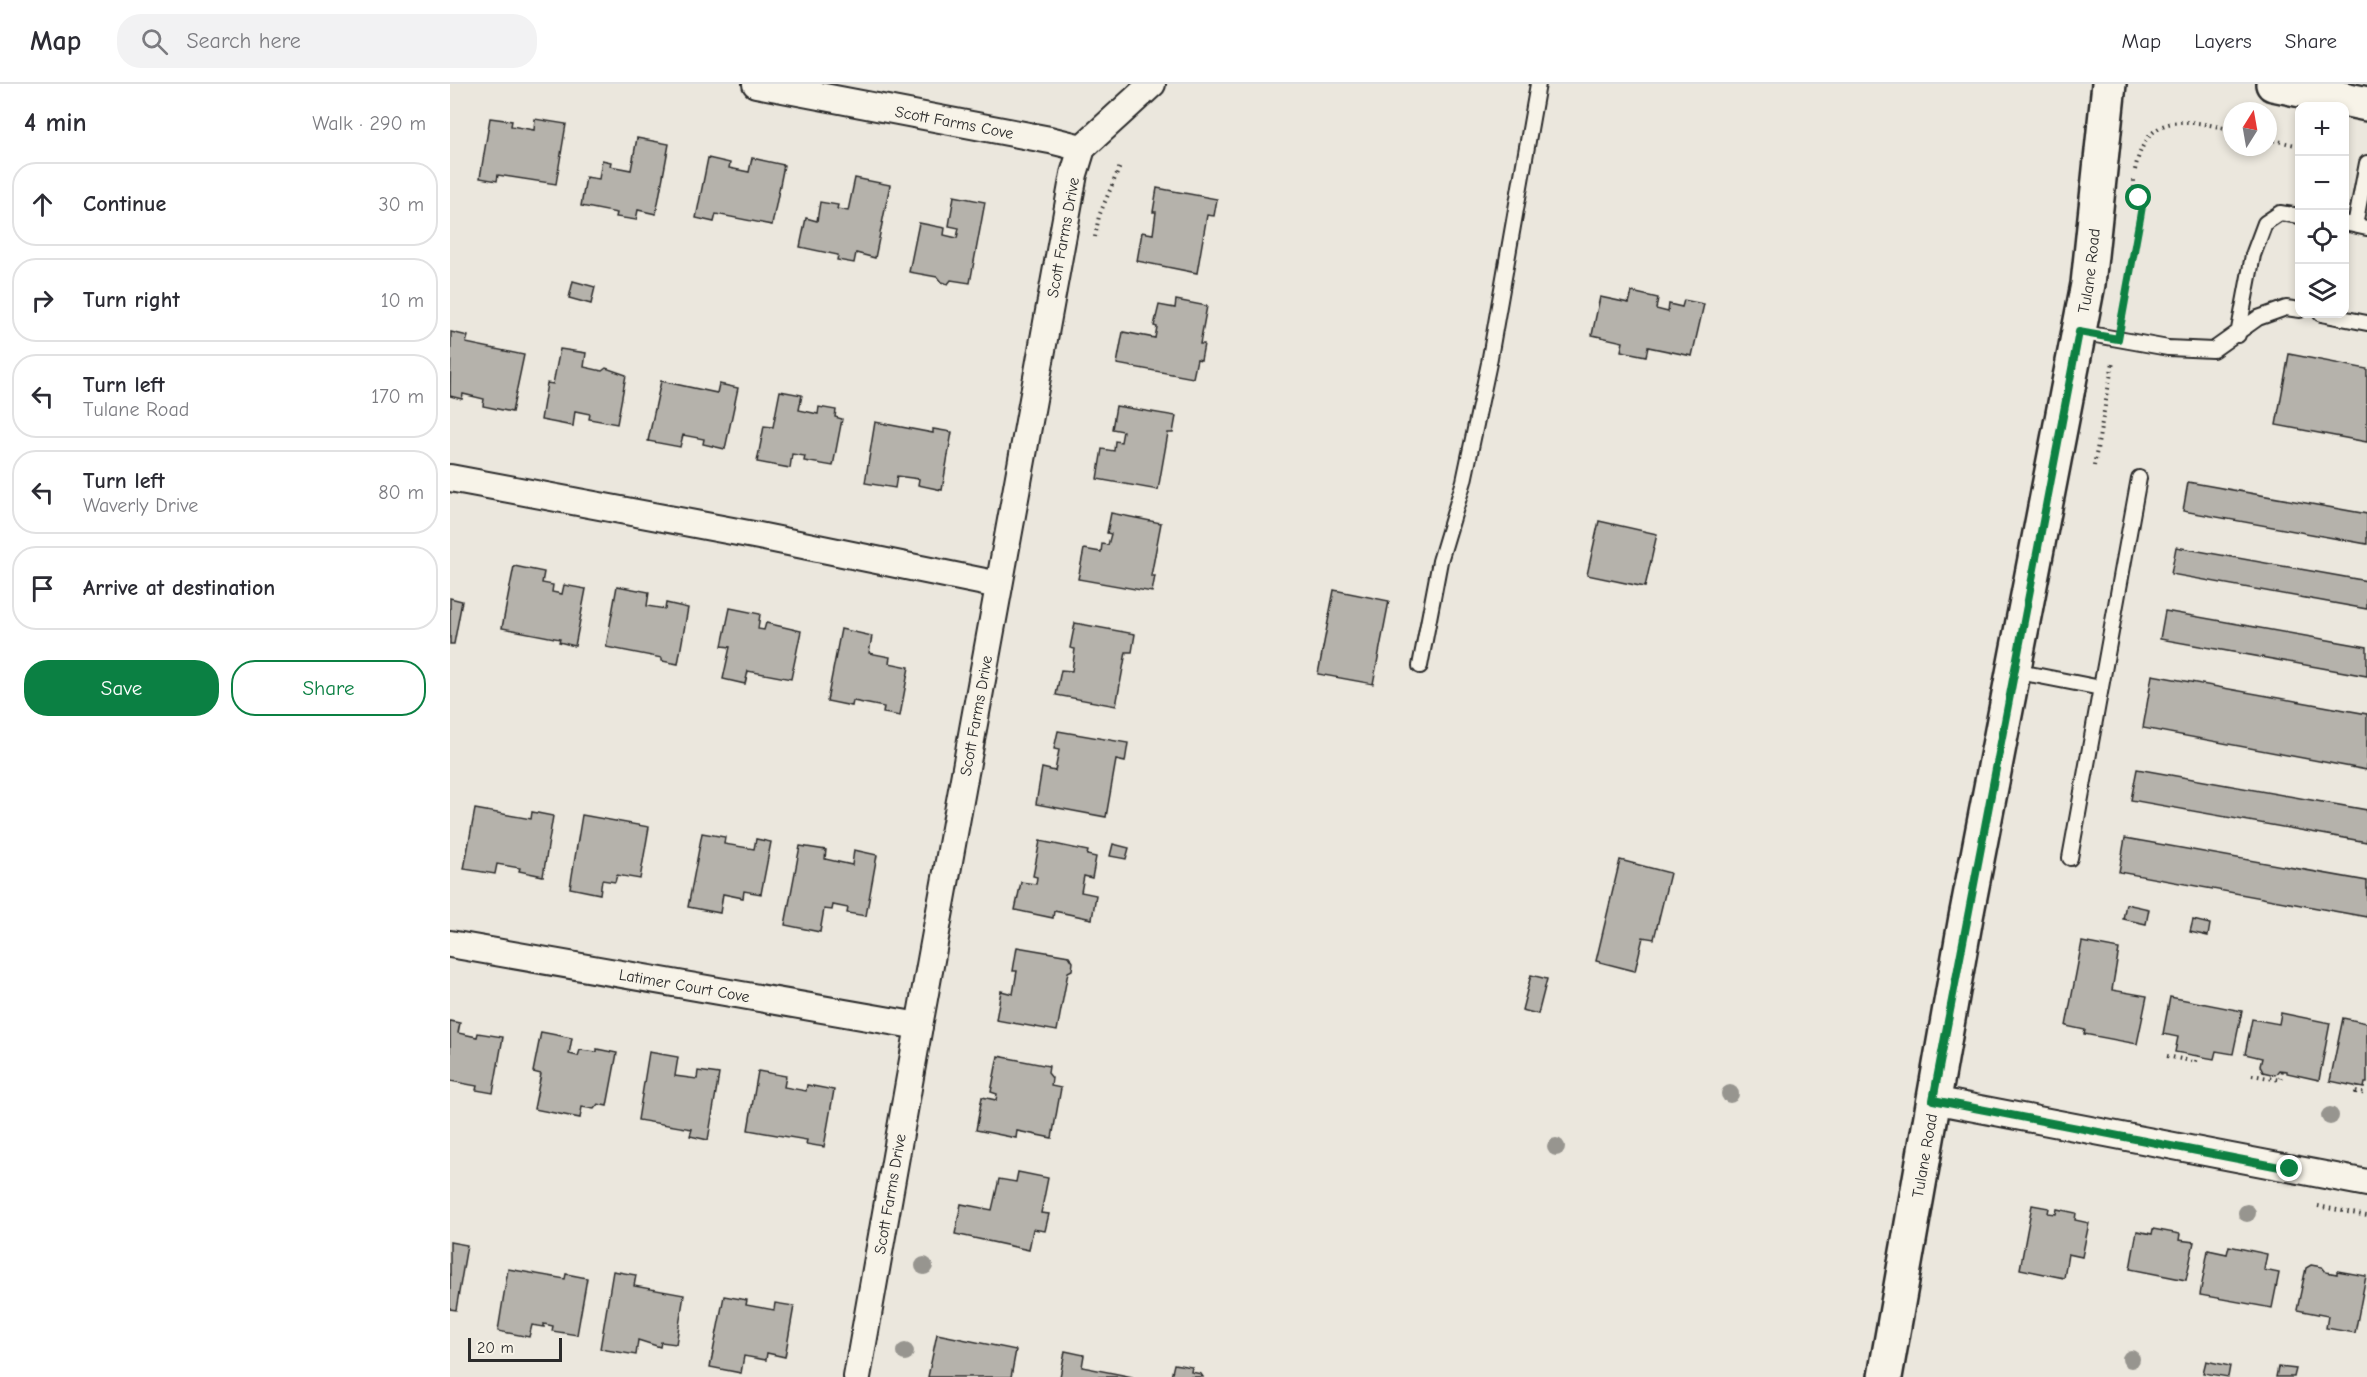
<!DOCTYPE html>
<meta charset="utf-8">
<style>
body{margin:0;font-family:"Comic Neue",sans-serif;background:#f2f2f3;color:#2b2b33}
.controls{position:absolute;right:18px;top:18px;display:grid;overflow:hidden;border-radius:12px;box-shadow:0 3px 9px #0003}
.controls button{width:54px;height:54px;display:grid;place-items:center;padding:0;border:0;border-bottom:2px solid #e1e1e2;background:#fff;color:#2b2b33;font:30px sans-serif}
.compass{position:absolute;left:1773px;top:18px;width:54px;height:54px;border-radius:50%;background:#fff;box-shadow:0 3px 9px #0003;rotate:11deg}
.scale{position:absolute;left:18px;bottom:15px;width:94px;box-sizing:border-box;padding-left:6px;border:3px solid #2b2b2b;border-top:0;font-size:16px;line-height:21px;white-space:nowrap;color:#2b2b2b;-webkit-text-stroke:4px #f7f3e8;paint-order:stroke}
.stop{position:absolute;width:18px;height:18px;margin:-14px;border:4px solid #0b8043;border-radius:50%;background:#fff}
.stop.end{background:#0b8043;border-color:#fff;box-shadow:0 2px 6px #0008}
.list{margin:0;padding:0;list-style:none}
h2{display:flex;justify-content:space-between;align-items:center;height:78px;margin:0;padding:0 24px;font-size:26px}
h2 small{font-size:20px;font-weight:400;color:#7c7c81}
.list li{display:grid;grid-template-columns:39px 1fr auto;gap:18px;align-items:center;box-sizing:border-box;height:84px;margin:0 12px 12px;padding:0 12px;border:2px solid #e1e1e2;border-radius:24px}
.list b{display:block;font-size:22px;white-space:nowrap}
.list p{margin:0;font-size:20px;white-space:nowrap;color:#7c7c81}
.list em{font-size:20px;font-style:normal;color:#7c7c81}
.actions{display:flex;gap:12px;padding:18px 24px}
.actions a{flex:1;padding:14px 0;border:2px solid #0b8043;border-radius:24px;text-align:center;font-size:21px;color:#0b8043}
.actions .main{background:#0b8043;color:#fff}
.icon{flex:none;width:33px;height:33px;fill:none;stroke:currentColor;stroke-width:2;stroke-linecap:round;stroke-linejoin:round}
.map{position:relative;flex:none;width:1917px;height:1293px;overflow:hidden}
header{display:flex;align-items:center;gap:36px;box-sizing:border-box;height:84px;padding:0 30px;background:#fff;border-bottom:2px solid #e1e1e2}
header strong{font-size:28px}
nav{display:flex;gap:33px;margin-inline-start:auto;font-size:21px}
.search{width:420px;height:54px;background:#f2f2f3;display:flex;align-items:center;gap:15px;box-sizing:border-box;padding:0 21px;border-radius:24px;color:#7c7c81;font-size:22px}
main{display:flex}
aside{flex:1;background:#fff}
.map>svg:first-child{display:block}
.building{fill:#b5b2ab;stroke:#2b2b2b;stroke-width:1.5}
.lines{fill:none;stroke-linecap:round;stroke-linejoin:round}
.lane-casing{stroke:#2b2b2b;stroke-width:18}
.street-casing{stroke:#2b2b2b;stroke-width:30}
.secondary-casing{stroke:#2b2b2b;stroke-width:38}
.path{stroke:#2b2b2b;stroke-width:4;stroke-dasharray:1.5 4.5;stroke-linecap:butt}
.lane{stroke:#f7f3e8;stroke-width:14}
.street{stroke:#f7f3e8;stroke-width:26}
.secondary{stroke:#f7f3e8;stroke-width:33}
.tree{fill:#97958f}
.route{stroke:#0b8043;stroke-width:8}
.labels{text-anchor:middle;stroke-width:6;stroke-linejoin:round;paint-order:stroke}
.street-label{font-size:16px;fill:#2b2b2b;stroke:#f7f3e8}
</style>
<header>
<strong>Map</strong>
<div class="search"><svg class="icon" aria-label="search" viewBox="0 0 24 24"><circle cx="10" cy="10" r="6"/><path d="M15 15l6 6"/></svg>Search here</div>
<nav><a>Map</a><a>Layers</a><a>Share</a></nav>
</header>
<main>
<aside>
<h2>4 min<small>Walk · 290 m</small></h2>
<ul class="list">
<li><svg class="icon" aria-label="ahead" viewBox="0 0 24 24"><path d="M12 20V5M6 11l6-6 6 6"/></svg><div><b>Continue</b></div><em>30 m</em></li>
<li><svg class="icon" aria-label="right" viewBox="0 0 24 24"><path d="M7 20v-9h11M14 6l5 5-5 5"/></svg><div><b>Turn right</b></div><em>10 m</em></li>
<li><svg class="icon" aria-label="left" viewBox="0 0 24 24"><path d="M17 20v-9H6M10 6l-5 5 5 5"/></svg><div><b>Turn left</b><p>Tulane Road</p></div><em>170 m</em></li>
<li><svg class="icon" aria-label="left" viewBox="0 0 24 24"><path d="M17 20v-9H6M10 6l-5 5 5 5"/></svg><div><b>Turn left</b><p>Waverly Drive</p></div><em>80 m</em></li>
<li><svg class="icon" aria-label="arrive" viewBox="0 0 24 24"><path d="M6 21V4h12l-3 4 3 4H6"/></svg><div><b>Arrive at destination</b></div></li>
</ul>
<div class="actions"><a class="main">Save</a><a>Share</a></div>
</aside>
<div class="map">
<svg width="1917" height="1293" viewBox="0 0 1917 1293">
<rect width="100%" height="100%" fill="#ebe7dd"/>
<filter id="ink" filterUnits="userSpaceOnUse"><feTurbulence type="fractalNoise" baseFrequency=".0167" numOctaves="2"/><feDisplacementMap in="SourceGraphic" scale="12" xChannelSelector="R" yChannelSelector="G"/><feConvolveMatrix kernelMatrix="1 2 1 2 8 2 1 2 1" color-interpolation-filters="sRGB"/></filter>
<g filter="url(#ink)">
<!-- building -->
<path class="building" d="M40 34 62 37 61 42 84 46 85 35 116 40 106 100 48 91 47 97 30 94Z
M187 54 219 60 206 130 188 126 186 136 166 133 167 129 131 122 136 93 149 95 152 76 161 78 160 82 181 86Z
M258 74 280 79 279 84 299 88 302 74 334 81 322 141 266 130 264 138 246 134Z
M405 94 440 101 425 174 406 169 404 179 387 176 388 171 350 163 356 134 367 137 370 118 388 121 387 125 398 127Z
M707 104 767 115 764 132 757 131 747 189 687 177 692 148 703 150 706 128H703Z
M504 112 535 118 520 199 501 196 498 200 491 198 487 193 459 188 469 139 495 144 494 151 507 154 509 144 499 142Z
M123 197 145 203 141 220 119 214Z
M1182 208 1208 214 1206 225 1218 228 1219 220 1232 223 1234 216 1254 220 1242 272 1198 263 1196 272 1171 267 1173 258 1142 251 1150 213 1179 219Z
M726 216 757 222 750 260H754L751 276 747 275 743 294 667 280 673 248 705 254 707 243 704 242 709 221 725 224Z
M1 248 18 252 16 259 74 271 62 328 33 322 34 315 13 310 12 315 0 312Z
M110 265 136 269 134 283 152 287 156 284 176 291 167 340 139 335 140 330 125 327 123 342 91 336 97 299 103 300Z
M1839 270 1917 285V358L1826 341Z
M211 297 267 309 269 300 288 304 275 365 253 360 254 355 233 351 230 363 198 357Z
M330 307 352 311 349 326 368 330 369 323 386 326 385 333 392 335 383 382 354 377 355 372 342 370 340 384 307 378 314 342 323 343Z
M666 322 726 332 723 349H718L708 406 647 395 652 365 664 367 665 357 671 358 673 347 662 345Z
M425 338 483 349V345L502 348 492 406 468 401 469 395 447 392 445 404 415 399Z
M1738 398 1917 430V460L1733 427Z
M661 429 711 439 701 492H705L702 508 628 495 634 465 651 468 652 460 658 461 661 450 657 449Z
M1149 437 1207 450 1195 503 1137 491Z
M1726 463 1917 497V525L1721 490Z
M64 482 94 488 92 499 103 501 102 508 112 510 114 501 136 505 125 562 109 558 110 555 52 544Z
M167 502 199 508 197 522 215 525 216 519 238 524 228 580 212 577V574L156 563Z
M884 506 939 517 923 600 868 590Z
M0 514 12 517 4 560H0Z
M280 524 310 530 308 545 314 546 316 539 351 547 341 595 298 587 295 600 273 595 280 563 272 562Z
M1715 527 1917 563V592L1710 555Z
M625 539 685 550 682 568H676L666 622 606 611 611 586 622 587 625 565 620 564Z
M391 545 422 552 419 569 440 573 439 579 459 583 450 632 433 629 434 623 403 617 402 622 377 617Z
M1702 591 1917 630V686L1693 644Z
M608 647 678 659 675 678 666 676 656 733 586 720 592 684 605 687 609 666 604 665Z
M1687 685 1917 726V758L1681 716Z
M25 725 81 735 82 728 103 732 93 792 69 787 70 784 47 780 45 790 14 785Z
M132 731 199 743 190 795 167 791 165 798 152 796 150 810 120 804Z
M252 749 275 753 274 760 304 765 306 755 321 758 311 810 294 807 293 814 273 810 270 829 238 823Z
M1675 754 1917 797V833L1669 788Z
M590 757 638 767 637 771 646 773 642 794 634 792 631 808 646 811 642 835 604 827 603 834 565 826 571 798 586 800 587 793 583 792Z
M663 760 679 764 676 775 660 772Z
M350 762 376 766 375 775 402 781 404 766 427 771 416 832 397 829 398 824 383 821 382 826 374 825 370 848 335 841Z
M1170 776 1220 789 1204 855 1193 853 1185 887 1146 877Z
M1676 820 1699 825 1696 840 1673 835Z
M1743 836 1760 840 1758 852 1740 848Z
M1632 858 1669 865 1662 906 1697 912 1687 960 1634 950 1635 946 1616 942Z
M567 863 619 872 623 878 622 886 618 888 607 947 546 936 551 907 563 910 567 887H563Z
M1081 891 1097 895 1088 930 1072 926Z
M1720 913 1792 927 1783 970 1766 967 1764 975 1725 968 1728 953 1713 950Z
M1831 929 1880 939 1869 996 1837 989V987L1829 986 1825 991 1813 988 1810 982 1812 974 1795 970 1802 935 1829 940Z
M1893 934 1917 939V999H1915L1914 1004 1880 997Z
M0 937 10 939 8 949 27 953 28 949 53 953 43 1009 26 1006 27 1002 0 997Z
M91 948 122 954 119 970 128 972 130 966 147 968V965L167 969 157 1022 148 1020 144 1025 132 1023 130 1034 84 1025 91 990 83 988Z
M199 968 228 973 225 992 247 995 248 987 269 990 258 1056 240 1052 242 1045 188 1036Z
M548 972 599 982 598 989 602 994 601 1002 611 1004 602 1054 567 1047 566 1054 526 1046 532 1013 546 1016 547 1010 541 1008Z
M308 987 336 992 334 1003 356 1007 357 1001 384 1006 374 1063 356 1060 357 1056 298 1046Z
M568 1088 598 1094 591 1129 599 1130 595 1147 583 1145 579 1166 505 1150 511 1120 542 1126 549 1095 566 1098Z
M1582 1121 1599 1124 1598 1129 1606 1130 1607 1125 1626 1129 1625 1136 1639 1139 1632 1173 1618 1170 1614 1194 1570 1185Z
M1703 1145 1730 1150 1729 1156 1744 1158 1736 1196 1680 1185 1687 1147 1702 1150Z
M0 1158 17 1161 6 1226 0 1225Z
M1779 1162 1817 1170 1814 1186 1829 1189 1822 1224 1750 1211 1758 1166 1777 1170Z
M1861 1181 1872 1183 1876 1188 1887 1190V1187L1916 1192 1905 1249 1876 1244 1878 1232 1847 1226 1856 1184Z
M58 1185 115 1195 116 1190 137 1194 127 1251 102 1247 103 1242 94 1240V1243L82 1241 79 1253 48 1247Z
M163 1187 186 1191 184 1202 234 1211 226 1260 211 1258 210 1263 188 1256 186 1271 150 1265Z
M274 1212 297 1216 296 1221 324 1226 325 1219 344 1222 335 1273 317 1269 316 1276 294 1272 291 1289 260 1283Z
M487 1250 566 1266 561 1293H478Z
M615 1267 634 1271 632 1283 683 1293H610Z
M1756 1277 1780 1282 1778 1293 1753 1289Z
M724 1280 742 1283 741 1288 751 1290 753 1293H721Z
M1828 1283 1846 1285 1844 1293H1826Z"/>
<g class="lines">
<defs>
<path id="lane" d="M1894 139 1917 144
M1905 141 1917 79
M1871 230 1917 239
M1629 248 1718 264 1763 266 1808 234 1836 224 1850 226
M1788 251 1803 171 1815 139 1830 129 1850 132
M970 582 990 477 1014 397 1039 279 1088 0
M1564 587 1651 604
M1620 774 1689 394"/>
<g id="street">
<path id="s1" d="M306 0 600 56 632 64"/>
<path d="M0 394 309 452 549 501"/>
<path id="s2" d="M0 860 469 942"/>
<path d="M1483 1016 1917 1099"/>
<path id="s3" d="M407 1293 469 942 624 90 632 64 702 0"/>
</g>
<g id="secondary">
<path d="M1823 0 1917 20"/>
<path id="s4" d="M1435 1293 1516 833 1638 200 1659 0"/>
</g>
</defs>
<!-- lane casing -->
<use href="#lane" class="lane-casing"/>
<!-- street casing -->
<use href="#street" class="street-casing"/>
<!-- secondary casing -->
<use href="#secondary" class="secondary-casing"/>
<!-- path -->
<path class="path" d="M1818 55 1850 62
M1685 86C1697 26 1736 35 1782 46
M645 153 649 132 671 80
M1672 232 1692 122 1684 106V93
M1644 382 1663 278
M1717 972 1746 978 1747 971
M1802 991 1830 996 1832 986
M1907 1002 1906 1008 1917 1010
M1868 1122 1917 1132"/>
<!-- lane -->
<use href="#lane" class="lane"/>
<!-- street -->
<use href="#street" class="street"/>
<!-- secondary -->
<use href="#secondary" class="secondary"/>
</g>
<!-- trees -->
<g class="tree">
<circle cx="1280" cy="1010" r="9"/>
<circle cx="1880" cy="1032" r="9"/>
<circle cx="1106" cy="1063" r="9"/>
<circle cx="1797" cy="1129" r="9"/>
<circle cx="474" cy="1182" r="9"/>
<circle cx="455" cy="1268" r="9"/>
<circle cx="1681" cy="1275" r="9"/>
</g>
</g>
<g class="lines" filter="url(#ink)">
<!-- route -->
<path class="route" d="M1689 114 1692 122 1690 134 1668 255 1629 248 1483 1016 1840 1085"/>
</g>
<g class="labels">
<!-- street labels -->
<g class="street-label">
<text dy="6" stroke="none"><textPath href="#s1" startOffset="202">Scott Farms Cove</textPath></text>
<text dy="6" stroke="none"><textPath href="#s3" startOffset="1158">Scott Farms Drive</textPath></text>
<text dy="6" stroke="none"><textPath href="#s4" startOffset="1125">Tulane Road</textPath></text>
<text dy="6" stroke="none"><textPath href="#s3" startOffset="672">Scott Farms Drive</textPath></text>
<text dy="6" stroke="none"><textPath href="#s2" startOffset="238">Latimer Court Cove</textPath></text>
<text dy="6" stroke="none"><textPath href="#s4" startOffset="225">Tulane Road</textPath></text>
<text dy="6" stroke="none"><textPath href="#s3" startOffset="186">Scott Farms Drive</textPath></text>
</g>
</g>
</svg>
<div class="controls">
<button>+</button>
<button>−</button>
<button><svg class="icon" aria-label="locate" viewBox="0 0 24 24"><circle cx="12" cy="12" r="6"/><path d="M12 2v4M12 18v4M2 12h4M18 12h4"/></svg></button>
<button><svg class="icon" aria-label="layers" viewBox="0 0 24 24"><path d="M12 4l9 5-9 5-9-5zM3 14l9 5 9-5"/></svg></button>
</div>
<svg class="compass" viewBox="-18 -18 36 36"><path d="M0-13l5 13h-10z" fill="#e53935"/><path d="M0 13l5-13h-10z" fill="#7c7c81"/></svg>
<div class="scale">20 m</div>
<div class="stop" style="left:1689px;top:114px"></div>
<div class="stop end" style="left:1840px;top:1085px"></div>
</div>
</main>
